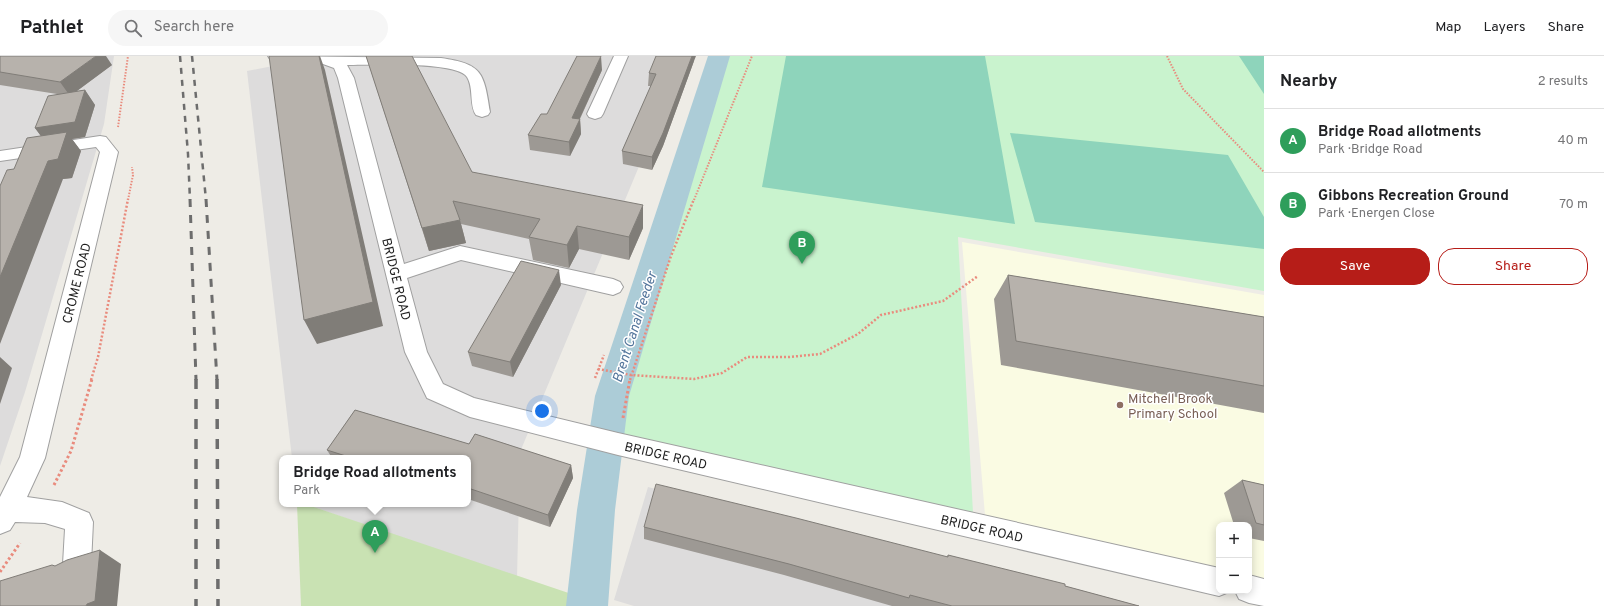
<!DOCTYPE html>
<meta charset="utf-8">
<style>
body{margin:0;font-family:Overpass,sans-serif;background:#f6f6f6;color:#202124}
.controls{position:absolute;right:12px;bottom:12px;display:grid;overflow:hidden;border-radius:8px;box-shadow:0 2px 10px #0003}
.controls button{width:36px;height:36px;display:grid;place-items:center;padding:0;border:0;border-bottom:1px solid #e0e0e0;background:#fff;color:#202124;font:20px sans-serif}
.you{position:absolute;left:542px;top:355px;width:14px;height:14px;margin:-10px;border:3px solid #fff;border-radius:50%;background:#1a73e8;box-shadow:0 0 0 6px #1a73e833}
.badge{display:grid;place-items:center;width:26px;height:26px;border-radius:50%;background:#b61d18;color:#fff;font-size:13px;font-weight:700}
.pin{position:absolute;translate:-50% -33px;filter:drop-shadow(0 1px 2px #0008)}
.pin::after{content:'';position:absolute;top:21px;width:14px;height:12px;background:inherit;clip-path:polygon(0 0,100% 0,50% 100%)}
.popup{position:absolute;left:279px;top:399px;width:192px;height:52px;box-sizing:border-box;display:grid;place-content:center;border-radius:8px;background:#fff;filter:drop-shadow(0 1px 3px #0005);font-size:13px;white-space:nowrap;color:#757577}
.popup b{font-size:15px;color:#202124}
.popup::after{content:'';position:absolute;left:50%;top:100%;margin-left:-8px;border:8px solid transparent;border-top-color:#fff}
.list{margin:0;padding:0;list-style:none}
h2{display:flex;justify-content:space-between;align-items:center;height:52px;margin:0;padding:0 16px;font-size:17px}
h2 small{font-size:13px;font-weight:400;color:#757577}
.list li{display:grid;grid-template-columns:26px 1fr auto;gap:12px;align-items:center;box-sizing:border-box;height:64px;padding:0 16px;border-top:1px solid #e0e0e0}
.list b{display:block;font-size:15px;white-space:nowrap}
.list p{margin:0;font-size:13px;white-space:nowrap;color:#757577}
.list em{font-size:13px;font-style:normal;color:#757577}
.actions{display:flex;gap:8px;padding:12px 16px}
.actions a{flex:1;padding:9px 0;border:1px solid #b61d18;border-radius:16px;text-align:center;font-size:14px;color:#b61d18}
.actions .main{background:#b61d18;color:#fff}
.icon{flex:none;width:22px;height:22px;fill:none;stroke:currentColor;stroke-width:2;stroke-linecap:round;stroke-linejoin:round}
.map{position:relative;flex:none;width:1264px;height:550px;overflow:hidden}
header{display:flex;align-items:center;gap:24px;box-sizing:border-box;height:56px;padding:0 20px;background:#fff;border-bottom:1px solid #e0e0e0}
header strong{font-size:19px}
nav{display:flex;gap:22px;margin-inline-start:auto;font-size:14px}
.search{width:280px;height:36px;background:#f6f6f6;display:flex;align-items:center;gap:10px;box-sizing:border-box;padding:0 14px;border-radius:22px;color:#757577;font-size:15px}
main{display:flex}
aside{flex:1;background:#fff}
.map>svg:first-child{display:block}
.residential{fill:#dddcdc}
.education{fill:#fafbe3}
.grass{fill:#c9e2b3}
.park{fill:#c9f3ce}
.pitch{fill:#8ed4bb}
.lines{fill:none;stroke-linecap:round;stroke-linejoin:round}
.canal{fill:#acccd7;fill-rule:evenodd}
.minor-casing{stroke:#a0a0a0;stroke-width:2}
.path-far2{stroke:#e98b7d;stroke-width:2;stroke-dasharray:1.5 1.5;stroke-linecap:butt}
.path-far1{stroke:#e98b7d;stroke-width:2.5;stroke-dasharray:2 2;stroke-linecap:butt}
.path{stroke:#e98b7d;stroke-width:3;stroke-dasharray:2.5 2.5;stroke-linecap:butt}
.minor{fill:#fff;fill-rule:evenodd}
.rail-far2{stroke:#6d6d6d;stroke-width:2.5;stroke-dasharray:6 6;stroke-linecap:butt}
.rail-far1{stroke:#6d6d6d;stroke-width:3;stroke-dasharray:8 8;stroke-linecap:butt}
.rail{stroke:#6d6d6d;stroke-width:3.5;stroke-dasharray:10 10;stroke-linecap:butt}
.wall{fill:#9d9994}
.shaded-wall{fill:#807d78}
.building{fill:#b7b2ac;stroke:#807d78}
.education-dot{fill:#8d6e63;stroke:#fff;stroke-width:1.5}
.labels{text-anchor:middle;stroke-width:3;stroke-linejoin:round;paint-order:stroke}
.street-label{font-size:13px;fill:#1f1f1f;stroke:#fff}
.education-label{font-size:13px;fill:#785e54;stroke:#fff;text-anchor:start}
.water-label{font-size:14px;font-style:italic;fill:#54769c;stroke:#fff}
</style>
<header>
<strong>Pathlet</strong>
<div class="search"><svg class="icon" aria-label="search" viewBox="0 0 24 24"><circle cx="10" cy="10" r="6"/><path d="M15 15l6 6"/></svg>Search here</div>
<nav><a>Map</a><a>Layers</a><a>Share</a></nav>
</header>
<main>
<div class="map">
<svg width="1264" height="550" viewBox="0 0 1264 550">
<rect width="100%" height="100%" fill="#eeece6"/>
<!-- residential -->
<path class="residential" d="M0 0H114L104 68 25 336 0 410Z
M306 0H685L520 396 517 522 305 448H468V402H292L247 15 293 6Z
M648 431 1113 550H634L614 544Z"/>
<!-- education -->
<path class="education" d="M962 186 1264 239V524L1249 521V469H1219V514L985 459Z"/>
<!-- grass -->
<path class="grass" d="M297 448H305L607 550H301Z"/>
<!-- park -->
<path class="park" d="M714 0H1264V235L958 181 973 457 603 375 604 332Z"/>
<!-- pitch -->
<path class="pitch" d="M786 0H985L1015 168 762 131Z
M1239 0H1264V38Z
M1010 77 1228 99 1264 161V193L1035 166Z"/>
<g class="lines">
<!-- canal -->
<path class="canal" d="M708 0H730L629 340 615 454 608 550H566L577 454 595 340Z"/>
<defs>
<path id="minor" d="M268 0 441 2C482 8 484 16 490 56L488 59 482 61 476 59C469 49 474 32 467 21 457 5 368 9 347 9L354 22 404 208 460 190 613 223 620 226 623 231 620 236 613 239 461 204 407 222 427 296 443 328 474 342 618 377 1219 512V535L1229 536 1219 540 618 399 470 361 427 342 405 296 338 22 334 12 323 8 275 4 270 3Z
M614 0H628L603 58 601 61 595 63 589 61 587 58Z
M100 80 106 81 118 96 45 402 27 441 62 446 89 457 93 466 91 508 87 518 77 522 67 518 63 508 65 473 45 467 15 466 10 474 0 478V441L20 401 100 96 96 91 0 105V95Z
M1249 519 1264 523V550L1249 547 1239 543 1235 535H1249Z"/>
</defs>
<!-- minor casing -->
<use href="#minor" class="minor-casing"/>
<!-- path-far2 -->
<path class="path-far2" d="M1167 0 1183 33 1264 116
M118 71 128 0
M128 144 133 119 132 111
M694 144 752 0"/>
<!-- path-far1 -->
<path class="path-far1" d="M598 313 631 319 694 323 722 317 747 301H789L820 298 858 278 881 259 943 245 978 220
M595 322 604 299
M91 324 98 301 128 143
M630 324 671 200 694 143"/>
<!-- path -->
<path class="path" d="M623 362 630 323
M54 429 71 395 92 323
M0 516 20 487"/>
<!-- minor -->
<use href="#minor" class="minor"/>
<!-- rail-far2 -->
<path class="rail-far2" d="M180 0 188 98 190 144
M192 0 206 144"/>
<!-- rail-far1 -->
<path class="rail-far1" d="M190 143 196 324
M206 143 217 324"/>
<!-- rail -->
<path class="rail" d="M196 323V550
M217 323 218 550"/>
</g>
<!-- wall -->
<path class="wall" d="M0 0 112 9 77 35 85 34 95 49 85 81 72 83 81 95 72 122 63 123 14 113 41 80 35 72 57 38 0 29Z
M366 0 472 116 643 172 629 204 579 193 569 212 533 204 529 183 461 168 466 187 429 195Z
M694 5 663 90 652 114 623 108 622 95 651 30H648L649 17Z
M602 14 580 63 581 78 570 100 530 94 528 79 547 58Z
M1008 219 1264 261V357L1001 309 994 243Z
M561 229 513 321 472 310 468 296Z
M355 354 469 388 475 378 571 409 573 422 550 471 468 443V402H332L327 394Z
M1242 424 1264 429V485L1249 482V469H1234L1224 437Z
M644 471 947 501 948 499 1065 530 1139 550H892L784 519 644 483Z"/>
<!-- shaded-wall -->
<path class="shaded-wall" d="M96 0H106L112 9 70 40 60 26Z
M319 0H320L325 14 383 270 317 288 304 264Z
M601 0 602 14 573 77 572 62Z
M692 0H696L694 5 663 90 652 114V101Z
M85 34 95 49 85 81 72 83 81 95 72 122 63 123 0 288V221L46 87 35 72Z
M580 63 581 78 570 100 569 86Z
M643 149V172L629 204V181Z
M460 164 466 187 429 195 422 172Z
M577 170 579 193 569 212 567 189Z
M559 214 561 229 513 321 510 306Z
M0 301 12 312 0 348Z
M571 409 573 422 550 471 548 459Z
M100 494 121 508 117 550H86Z"/>
<!-- building -->
<path class="building" d="M0 0H96L60 26 0 16Z
M269 0H319L373 246 304 264Z
M366 0H412L472 116 643 149 629 181 577 170 567 189 529 181 540 163 453 145 460 164 422 172Z
M577 0H601L572 62 580 63 569 86 528 79 541 58H547Z
M656 0H692L663 77 652 101 622 95 656 18 649 17Z
M85 34 75 66 35 72 48 40Z
M67 76 58 103 48 105 0 221V130L7 114 14 113 27 82Z
M521 205 559 214 510 306 468 296Z
M1008 219 1264 261V330L1016 285Z
M355 354 469 388 475 378 571 409 548 459 468 432V402H352L327 394Z
M1242 424 1264 429V469L1256 467Z
M656 428 796 462 948 501V499L1065 528V530L1139 550H952L910 539 909 542 789 508 644 471Z
M100 494 95 545 87 548 86 550H0V525L52 509 55 510 67 504Z"/>
<!-- markers -->
<circle class="education-dot" cx="1120" cy="349" r="4"/>
<g class="labels">
<!-- street labels -->
<g class="street-label">
<text transform="translate(397 223) rotate(76)" y="5">BRIDGE ROAD</text>
<text transform="translate(76 227) rotate(-76)" y="5">CROME ROAD</text>
<text transform="translate(666 399) rotate(13)" y="5">BRIDGE ROAD</text>
<text transform="translate(982 472) rotate(13)" y="5">BRIDGE ROAD</text>
</g>
<!-- education labels -->
<g class="education-label">
<text x="1128" y="347">Mitchell Brook<tspan x="1128" dy="15">Primary School</tspan></text>
</g>
<!-- water labels -->
<g class="water-label">
<text transform="translate(634 271) rotate(-72)" y="5">Brent Canal Feeder</text>
</g>
</g>
</svg>
<div class="controls">
<button>+</button>
<button>−</button>
</div>
<div class="you"></div>
<div class="pin badge" style="left:375px;top:497px;background:#2e9e5b">A</div>
<div class="popup"><b>Bridge Road allotments</b>Park</div>
<div class="pin badge" style="left:802px;top:208px;background:#2e9e5b">B</div>
</div>
<aside>
<h2>Nearby<small>2 results</small></h2>
<ul class="list">
<li><span class="badge" style="background:#2e9e5b">A</span><div><b>Bridge Road allotments</b><p>Park · Bridge Road</p></div><em>40 m</em></li>
<li><span class="badge" style="background:#2e9e5b">B</span><div><b>Gibbons Recreation Ground</b><p>Park · Energen Close</p></div><em>70 m</em></li>
</ul>
<div class="actions"><a class="main">Save</a><a>Share</a></div>
</aside>
</main>
